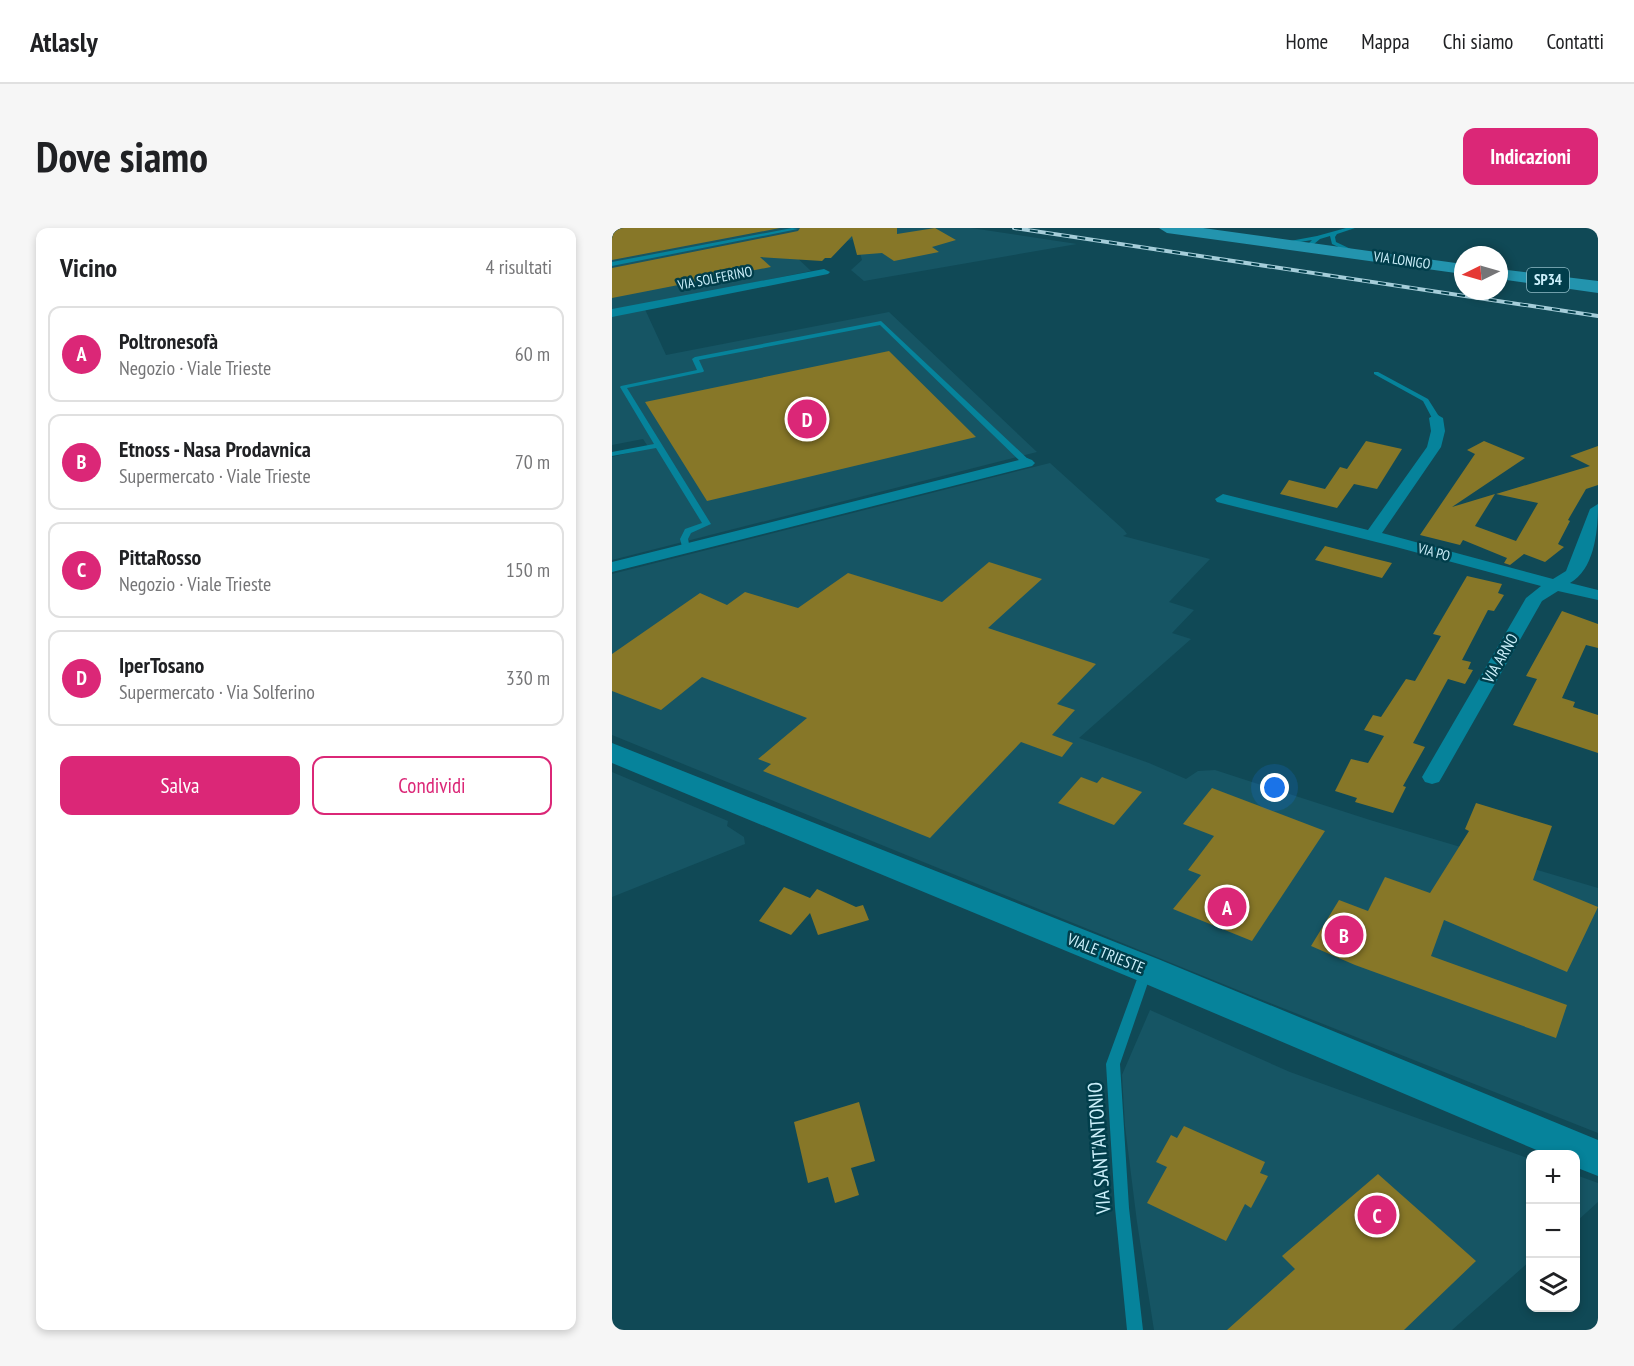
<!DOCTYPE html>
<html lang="it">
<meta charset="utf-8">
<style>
body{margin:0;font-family:"PT Sans Narrow",sans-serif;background:#f6f6f6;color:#202124}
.controls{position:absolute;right:18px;bottom:18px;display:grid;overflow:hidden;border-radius:12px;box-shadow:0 3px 9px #0003}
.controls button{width:54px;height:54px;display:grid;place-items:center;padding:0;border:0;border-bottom:2px solid #e0e0e0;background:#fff;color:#202124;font:30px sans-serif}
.compass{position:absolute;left:842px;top:18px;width:54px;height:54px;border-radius:50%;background:#fff;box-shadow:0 3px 9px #0003;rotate:265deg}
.you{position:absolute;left:663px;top:560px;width:21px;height:21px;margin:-15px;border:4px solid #fff;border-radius:50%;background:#1a73e8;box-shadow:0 0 0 9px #1a73e833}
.badge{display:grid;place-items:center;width:39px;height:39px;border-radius:50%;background:#db2777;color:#fff;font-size:20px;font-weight:700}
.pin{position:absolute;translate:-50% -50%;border:3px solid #fff;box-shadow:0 2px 6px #0006}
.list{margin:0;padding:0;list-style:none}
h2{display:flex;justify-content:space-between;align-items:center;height:78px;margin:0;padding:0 24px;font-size:26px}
h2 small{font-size:20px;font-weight:400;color:#757577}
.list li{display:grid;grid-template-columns:39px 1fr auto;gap:18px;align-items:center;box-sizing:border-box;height:96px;margin:0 12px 12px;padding:0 12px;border:2px solid #e0e0e0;border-radius:12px}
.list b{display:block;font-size:22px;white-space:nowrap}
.list p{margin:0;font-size:20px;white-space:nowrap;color:#757577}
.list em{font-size:20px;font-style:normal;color:#757577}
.actions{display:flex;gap:12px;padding:18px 24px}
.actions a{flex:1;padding:14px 0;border:2px solid #db2777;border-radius:12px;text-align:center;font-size:21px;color:#db2777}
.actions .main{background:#db2777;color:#fff}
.icon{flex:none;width:33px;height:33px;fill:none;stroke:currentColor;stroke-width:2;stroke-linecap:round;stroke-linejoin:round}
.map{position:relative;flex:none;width:986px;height:1102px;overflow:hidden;border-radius:12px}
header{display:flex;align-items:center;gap:36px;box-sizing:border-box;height:84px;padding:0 30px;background:#fff;border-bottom:2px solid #e0e0e0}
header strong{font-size:28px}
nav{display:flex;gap:33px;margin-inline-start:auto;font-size:21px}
.intro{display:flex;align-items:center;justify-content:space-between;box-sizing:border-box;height:144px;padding:0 36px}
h1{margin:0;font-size:42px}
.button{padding:15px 27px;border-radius:12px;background:#db2777;color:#fff;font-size:21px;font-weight:700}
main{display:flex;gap:36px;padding:0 36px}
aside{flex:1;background:#fff;border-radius:12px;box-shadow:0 3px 9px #0003}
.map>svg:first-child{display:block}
.built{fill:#165564}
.building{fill:#877728}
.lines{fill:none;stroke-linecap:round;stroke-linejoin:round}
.lane{fill:#06839b;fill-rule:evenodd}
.street{fill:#06839b;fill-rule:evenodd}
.secondary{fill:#06839b;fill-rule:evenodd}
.primary{fill:#2394ae;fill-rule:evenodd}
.rail-casing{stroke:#a5cdd9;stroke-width:4}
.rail{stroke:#013e4b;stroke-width:2;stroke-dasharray:8;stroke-linecap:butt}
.labels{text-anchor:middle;stroke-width:5;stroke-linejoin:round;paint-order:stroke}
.far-street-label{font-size:14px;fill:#ccf0fb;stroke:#013e4b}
.shield{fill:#013e4b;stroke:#8fbbc6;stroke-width:1.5}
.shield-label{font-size:15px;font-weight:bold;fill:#ccf0fb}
.street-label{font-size:16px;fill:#ccf0fb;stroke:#013e4b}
.near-street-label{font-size:20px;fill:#ccf0fb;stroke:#013e4b}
</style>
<header>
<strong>Atlasly</strong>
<nav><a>Home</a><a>Mappa</a><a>Chi siamo</a><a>Contatti</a></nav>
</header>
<div class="intro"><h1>Dove siamo</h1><a class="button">Indicazioni</a></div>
<main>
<aside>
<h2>Vicino<small>4 risultati</small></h2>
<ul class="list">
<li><span class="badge">A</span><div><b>Poltronesofà</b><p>Negozio · Viale Trieste</p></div><em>60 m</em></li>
<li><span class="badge">B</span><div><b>Etnoss - Nasa Prodavnica</b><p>Supermercato · Viale Trieste</p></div><em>70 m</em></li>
<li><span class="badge">C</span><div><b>PittaRosso</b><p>Negozio · Viale Trieste</p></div><em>150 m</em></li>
<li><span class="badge">D</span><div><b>IperTosano</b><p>Supermercato · Via Solferino</p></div><em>330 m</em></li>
</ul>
<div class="actions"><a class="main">Salva</a><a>Condividi</a></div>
</aside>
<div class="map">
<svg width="986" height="1102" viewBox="0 0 986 1102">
<rect width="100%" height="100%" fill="#104956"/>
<!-- built -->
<path class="built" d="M0 0H359L465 16 252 53 239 42 250 32 244 11 179 24 199 43 31 77 54 127 277 84 425 224 0 332V229L37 220 31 211 0 217Z
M438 235 512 302 515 306 511 308 598 331 557 374 582 382 560 405 579 411 467 510 537 535 574 551 586 543 603 542 758 592 986 660V905L638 767 0 507V346Z
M0 544 116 593 115 598 132 609 133 616 0 669Z
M538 782 678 844 918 931V1033L840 1102H542L525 994 513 898 510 847Z
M964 947 986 955V974L964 994Z"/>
<!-- building -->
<path class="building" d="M0 0H168L0 32Z
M188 0H285V6L323 0 344 12 320 19 327 24 282 33 270 25 245 27 240 8 219 30H213L210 33 148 29 159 39 0 70V40L186 3Z
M277 123 364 209 95 273 33 174Z
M754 213 790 221 765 261 742 256 725 280 668 266 677 252 713 261 728 239 735 241Z
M872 213 913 230 840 279 883 266 863 298 904 313 926 275 884 266 978 238 958 228 986 218V257L974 261 956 292 958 293 946 316 952 319 933 334 912 326 898 337 892 335 895 330 851 312 848 317 808 307 863 226 855 222Z
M713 318 752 328 780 335 770 350 703 332Z
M377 334 430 351 376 400 484 436 445 476 463 482 440 507 461 515 450 529 409 514 318 610 151 543 159 536 146 531 195 490 90 449 49 482 0 463V426L88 365 115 377 133 364 186 380 236 345 330 374Z
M855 348 890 356 886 365 892 367 882 383 876 382 850 432 859 434 856 441 861 442 853 456 836 451 801 515 813 519 791 558 794 559 781 585 743 574 745 570 723 563 739 531 756 535 772 508 752 502 761 487 769 489 794 451 803 453 829 408 821 406Z
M950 383 986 396V420L974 417 950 470 963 474 961 479 986 487V525L901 497 925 451 914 448Z
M469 549 485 555 490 549 530 564 502 597 446 575Z
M600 560 713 603 640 713 561 681 589 647 576 642 602 608 571 596Z
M864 575 940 598 921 652 986 679 955 744 832 692 819 728 955 777 944 810 743 737 699 718 727 672 756 683 773 649 818 665 857 603 853 601Z
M172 659 198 670 205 661 244 679 251 677 257 692 206 707 198 685 179 707 147 693Z
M247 874 263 933 239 940 247 967 223 975 216 949 196 955 182 894Z
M572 898 653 934 648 945 656 948 639 980 633 976 614 1013 535 975 555 939 544 934 559 907 565 910Z
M766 946 864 1033 792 1102H615L683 1041 670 1028Z"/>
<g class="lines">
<!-- lane -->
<path class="lane" d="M180 0 186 1 0 38V34Z
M734 0H743L725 6 723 9 724 14 745 24V26H741L720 16 718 8 708 11 696 21 693 19 700 12 670 17 667 15 705 8Z
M269 93 418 233V237H412L268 97 87 132 92 143 91 144 15 160 99 296 79 305 76 311 78 320 74 322H71L68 311 73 301 90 295 44 220 0 228V224L42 216 8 159 9 158 85 142 80 131 83 129Z
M762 144H766L816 171 828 190 827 192H821L811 173 762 146Z
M534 738 538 740 540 743 508 836 517 980 531 1102H515L503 980 494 836 528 743 530 740Z"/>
<!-- street -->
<path class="street" d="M212 41 218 44 216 46 0 89V81Z
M824 186 831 190 833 203 829 219 770 305 941 351 954 343 978 281 986 276C986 302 983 341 958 355L986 362V372L946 363 930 373 830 549 827 554 820 556 813 554 810 549 914 370 929 358 784 319 605 274 603 271 611 266 756 302 815 219 819 203 817 190Z
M415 230 420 232 423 235 420 238 0 344V334Z"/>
<!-- secondary -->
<path class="secondary" d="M0 515 546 731 986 912V948L963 939V926H934L522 751 0 535Z"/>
<!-- primary -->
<path class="primary" d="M547 0H591L851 36V46L555 5Z
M887 41 986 53V65L887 51Z"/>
<defs>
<path id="rail" d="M402 0 986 88"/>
</defs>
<!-- rail casing -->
<use href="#rail" class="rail-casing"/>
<!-- rail -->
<use href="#rail" class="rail"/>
</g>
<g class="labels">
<!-- far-street labels -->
<g class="far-street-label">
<text transform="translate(790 32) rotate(8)" y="5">VIA LONIGO</text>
<text transform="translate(103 50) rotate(-11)" y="5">VIA SOLFERINO</text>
<text transform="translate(822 324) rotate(15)" y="5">VIA PO</text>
</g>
<!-- shield labels -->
<rect class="shield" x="915" y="40" width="42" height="24" rx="4.5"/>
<g class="shield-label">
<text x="936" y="57">SP34</text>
</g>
<!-- street labels -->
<g class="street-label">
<text transform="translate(888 430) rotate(-60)" y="6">VIA ARNO</text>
<text transform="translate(494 725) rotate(22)" y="6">VIALE TRIESTE</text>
</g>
<!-- near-street labels -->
<g class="near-street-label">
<text transform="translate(487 920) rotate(-94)" y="7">VIA SANT'ANTONIO</text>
</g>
</g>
</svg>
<div class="controls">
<button>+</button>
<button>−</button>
<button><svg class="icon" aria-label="layers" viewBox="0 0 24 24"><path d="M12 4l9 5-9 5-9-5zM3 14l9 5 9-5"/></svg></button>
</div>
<svg class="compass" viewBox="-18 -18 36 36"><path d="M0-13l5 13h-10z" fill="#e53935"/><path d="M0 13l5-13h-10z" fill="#757577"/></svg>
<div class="you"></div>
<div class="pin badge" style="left:615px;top:679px">A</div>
<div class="pin badge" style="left:732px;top:707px">B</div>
<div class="pin badge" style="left:765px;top:987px">C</div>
<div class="pin badge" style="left:195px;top:191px">D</div>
</div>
</main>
